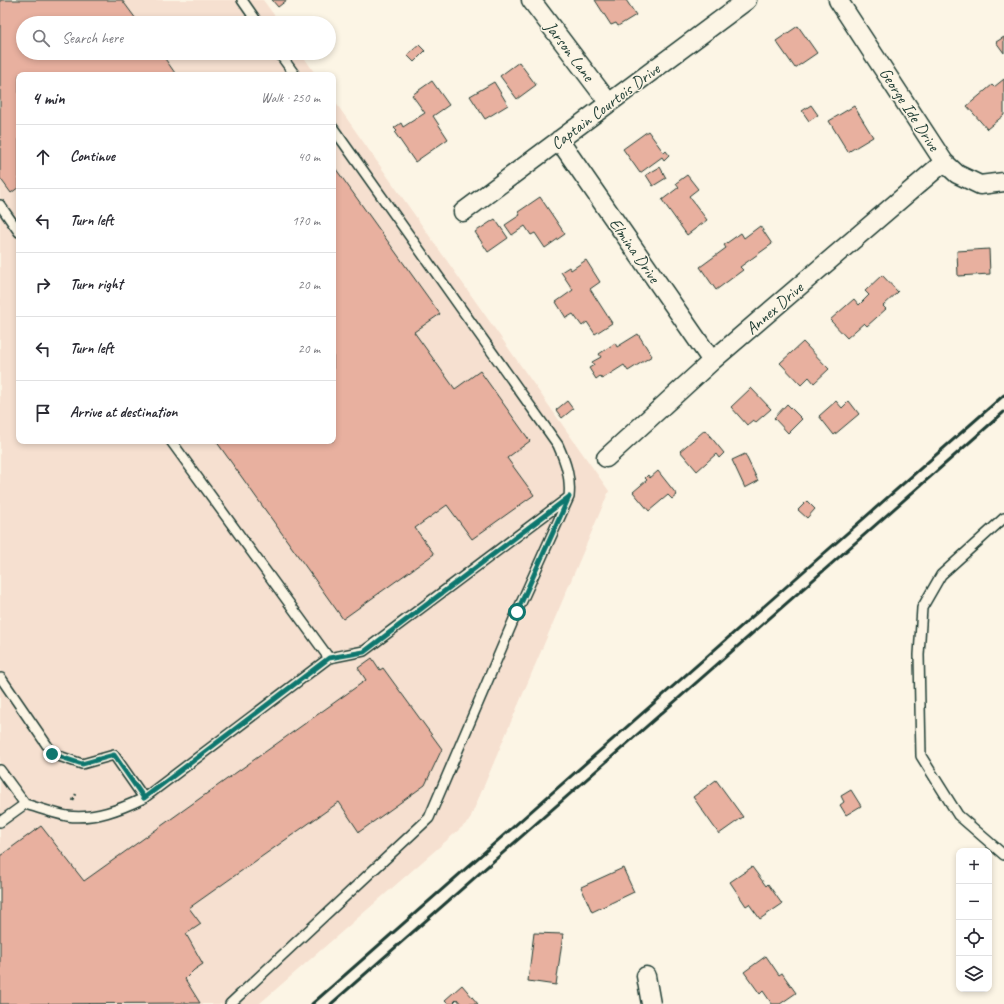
<!DOCTYPE html>
<meta charset="utf-8">
<style>
body{margin:0;font-family:Caveat,sans-serif;background:#f2f2f3;color:#2b2b33}
.controls{position:absolute;right:12px;bottom:12px;display:grid;overflow:hidden;border-radius:8px;box-shadow:0 2px 6px #0003}
.controls button{width:36px;height:36px;display:grid;place-items:center;padding:0;border:0;border-bottom:1px solid #e1e1e2;background:#fff;color:#2b2b33;font:20px sans-serif}
.stop{position:absolute;width:12px;height:12px;margin:-9px;border:3px solid #0f766e;border-radius:50%;background:#fff}
.stop.end{background:#0f766e;border-color:#fff;box-shadow:0 1px 4px #0008}
.list{margin:0;padding:0;list-style:none}
h2{display:flex;justify-content:space-between;align-items:center;height:52px;margin:0;padding:0 16px;font-size:17px}
h2 small{font-size:13px;font-weight:400;color:#7c7c81}
.list li{display:grid;grid-template-columns:26px 1fr auto;gap:12px;align-items:center;box-sizing:border-box;height:64px;padding:0 16px;border-top:1px solid #e1e1e2}
.list b{display:block;font-size:15px;white-space:nowrap}
.list em{font-size:13px;font-style:normal;color:#7c7c81}
.icon{flex:none;width:22px;height:22px;fill:none;stroke:currentColor;stroke-width:2;stroke-linecap:round;stroke-linejoin:round}
.map{position:relative;flex:none;width:1004px;height:1004px;overflow:hidden}
.search{position:absolute;background:#fff;box-shadow:0 2px 6px #0003;left:16px;top:16px;width:320px;height:44px;display:flex;align-items:center;gap:10px;box-sizing:border-box;padding:0 14px;border-radius:22px;color:#7c7c81;font-size:15px}
.panel{position:absolute;background:#fff;box-shadow:0 2px 6px #0003;left:16px;top:72px;width:320px;height:372px;border-radius:8px}
.map>svg:first-child{display:block}
.built{fill:#f6e0d0}
.building{fill:#e8b09f;stroke:#1f3d34}
.lines{fill:none;stroke-linecap:round;stroke-linejoin:round}
.lane-casing{stroke:#1f3d34;stroke-width:12}
.street-casing{stroke:#1f3d34;stroke-width:21}
.path{stroke:#1f3d34;stroke-width:2.5;stroke-dasharray:3 3;stroke-linecap:butt}
.lane{stroke:#fcf5e5;stroke-width:9}
.street{stroke:#fcf5e5;stroke-width:18}
.rail{stroke:#1f3d34;stroke-width:3}
.route{stroke:#0f766e;stroke-width:5}
.labels{text-anchor:middle;stroke-width:3;stroke-linejoin:round;paint-order:stroke}
.street-label{font-size:17px;fill:#1f3d34;stroke:#fcf5e5}
</style>
<div class="map">
<svg width="1004" height="1004" viewBox="0 0 1004 1004">
<rect width="100%" height="100%" fill="#fcf5e5"/>
<filter id="ink" filterUnits="userSpaceOnUse"><feTurbulence type="fractalNoise" baseFrequency=".025" numOctaves="2"/><feDisplacementMap in="SourceGraphic" scale="8" xChannelSelector="R" yChannelSelector="G"/><feConvolveMatrix kernelMatrix="1 2 1 2 8 2 1 2 1" color-interpolation-filters="sRGB"/></filter>
<g filter="url(#ink)">
<!-- built -->
<path class="built" d="M0 0H263L280 23H23V53H301L316 75H19V441H333V99L609 491 469 821 259 1004H0Z"/>
<!-- building -->
<path class="building" d="M0 0H122L139 23H23V53H161L175 73 181 75H19V187L11 193 0 178Z
M272 0H287L278 7Z
M595 0H626L636 15 618 26 616 23 611 25Z
M798 26 817 53 795 68 776 41Z
M1004 37V53L996 42Z
M419 45 425 51 414 62 407 55Z
M519 62 536 85 517 99 500 76Z
M1004 79V115L987 129 967 106 992 85 994 87Z
M432 81 449 105 433 116 448 139 415 162 395 133 397 131 394 128 401 123 403 127 425 113 412 95Z
M494 82 508 105 485 119 470 96Z
M811 105 818 115 809 121 802 111Z
M854 106 873 137 848 152 829 121Z
M648 131 664 153 666 151 669 155 664 160 662 157 640 173 623 149Z
M333 165 440 314 414 332 455 389 480 371 530 441 507 458 534 495 472 539 447 505 415 528 434 554 343 619 216 441H333Z
M660 167 666 178 653 186 646 175Z
M687 175 698 189 689 196 707 220 687 235 662 200 679 187 676 183Z
M540 197 565 234 545 248 535 233 531 235 525 226 512 235 505 225 520 215 518 212Z
M495 219 508 238 488 252 475 232Z
M760 226 772 244 740 267 743 270 716 290 700 267 726 248 724 245 741 233 744 238Z
M989 249 990 274 958 276 957 251Z
M586 260 600 282 590 289 612 323 595 334 587 322 582 326 573 314 566 318 556 302 573 290 561 272 569 267 571 270Z
M882 275 898 292 883 306 886 309 867 326 864 323 847 338 830 320 854 299 859 305 869 295 865 291Z
M638 334 652 356 628 371 624 365 602 379 600 376 596 379 589 368 594 365 592 362 601 357 599 354 615 343 617 347Z
M803 342 829 369 814 383 809 377 801 385 780 363Z
M751 388 771 409 756 422 753 420 747 425 731 407Z
M567 401 573 409 562 418 556 410Z
M836 401 842 408 849 401 859 414 834 435 819 416Z
M787 404 802 419 788 433 774 418Z
M705 430 724 453 719 458 716 454 697 471 680 451Z
M745 454 758 481 745 488 732 460Z
M658 471 677 495 672 499 668 495 649 511 633 492 647 480 645 478 648 475 650 478Z
M807 501 815 509 807 518 798 510Z
M372 658 380 670 383 668 442 749 425 785 359 832 339 802 189 908 201 924 186 934 203 964 194 970 185 979 200 1003 0 1004V856L41 826 84 881 366 680 358 668Z
M716 780 743 817 719 834 693 797Z
M851 790 861 806 846 815 840 805 844 802 841 796Z
M752 867 766 886 768 884 782 904 760 919 749 904 746 906 730 882Z
M623 868 634 892 592 912 581 887Z
M534 933 563 934 556 985 528 981Z
M766 956 779 975 782 973 796 993 780 1004H772L763 991 760 994 744 972Z
M462 985 478 1004H461L457 999 454 1002 456 1004H449L445 1000Z"/>
<g class="lines">
<defs>
<path id="lane" d="M242 0 258 23
M279 53 295 75
M333 128 558 445C566 463 571 478 569 497
M0 205 19 232
M1004 518 941 575 922 608 919 655 921 756 958 815 1004 855
M0 679 1 678 53 754 82 764 114 755 144 798
M0 770 25 804 0 822
M25 804C39 808 53 813 67 816 94 820 121 809 144 798L329 658 171 441
M230 1004 429 818 517 612 569 497 364 651 329 658"/>
<path id="street" d="M531 0 609 103
M838 0 944 162 957 174 980 185 1004 182
M559 140 712 361
M463 212 747 0
M606 458 712 361 944 162
M646 976 651 1004"/>
</defs>
<!-- lane casing -->
<use href="#lane" class="lane-casing"/>
<!-- street casing -->
<use href="#street" class="street-casing"/>
<!-- path -->
<path class="path" d="M73 801 76 794"/>
<!-- lane -->
<use href="#lane" class="lane"/>
<!-- street -->
<use href="#street" class="street"/>
<!-- rail -->
<path class="rail" d="M312 1004 1004 395
M331 1004 1004 412"/>
</g>
</g>
<g class="lines" filter="url(#ink)">
<!-- route -->
<path class="route" d="M52 754 82 764 114 755 144 798 329 658 364 652 569 497 517 612"/>
</g>
<g class="labels">
<!-- street labels -->
<g class="street-label">
<text transform="translate(570 51) rotate(53)" y="6">Jarson Lane</text>
<text transform="translate(605 106) rotate(-37)" y="6">Captain Courtois Drive</text>
<text transform="translate(910 109) rotate(57)" y="6">George Ide Drive</text>
<text transform="translate(635 250) rotate(55)" y="6">Elmina Drive</text>
<text transform="translate(774 308) rotate(-41)" y="6">Annex Drive</text>
</g>
</g>
</svg>
<div class="controls">
<button>+</button>
<button>−</button>
<button><svg class="icon" aria-label="locate" viewBox="0 0 24 24"><circle cx="12" cy="12" r="6"/><path d="M12 2v4M12 18v4M2 12h4M18 12h4"/></svg></button>
<button><svg class="icon" aria-label="layers" viewBox="0 0 24 24"><path d="M12 4l9 5-9 5-9-5zM3 14l9 5 9-5"/></svg></button>
</div>
<div class="stop" style="left:517px;top:612px"></div>
<div class="stop end" style="left:52px;top:754px"></div>
<div class="search"><svg class="icon" aria-label="search" viewBox="0 0 24 24"><circle cx="10" cy="10" r="6"/><path d="M15 15l6 6"/></svg>Search here</div>
<section class="panel">
<h2>4 min<small>Walk · 250 m</small></h2>
<ul class="list">
<li><svg class="icon" aria-label="ahead" viewBox="0 0 24 24"><path d="M12 20V5M6 11l6-6 6 6"/></svg><div><b>Continue</b></div><em>40 m</em></li>
<li><svg class="icon" aria-label="left" viewBox="0 0 24 24"><path d="M17 20v-9H6M10 6l-5 5 5 5"/></svg><div><b>Turn left</b></div><em>170 m</em></li>
<li><svg class="icon" aria-label="right" viewBox="0 0 24 24"><path d="M7 20v-9h11M14 6l5 5-5 5"/></svg><div><b>Turn right</b></div><em>20 m</em></li>
<li><svg class="icon" aria-label="left" viewBox="0 0 24 24"><path d="M17 20v-9H6M10 6l-5 5 5 5"/></svg><div><b>Turn left</b></div><em>20 m</em></li>
<li><svg class="icon" aria-label="arrive" viewBox="0 0 24 24"><path d="M6 21V4h12l-3 4 3 4H6"/></svg><div><b>Arrive at destination</b></div></li>
</ul>
</section>
</div>
